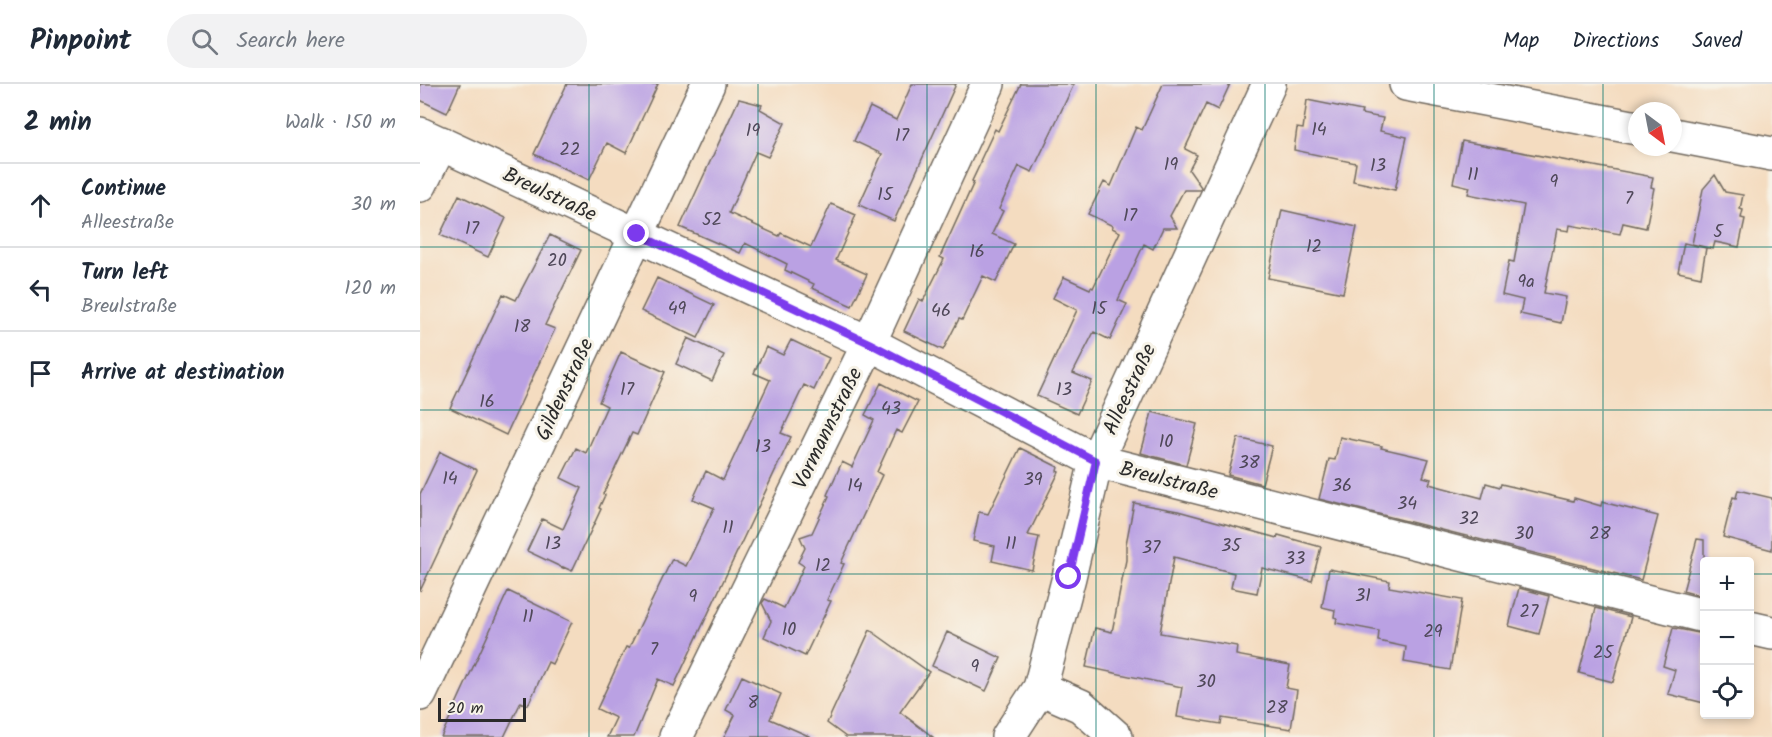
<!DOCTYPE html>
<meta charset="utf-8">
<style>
body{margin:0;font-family:Kalam,sans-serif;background:#f2f2f3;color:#1f2937}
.controls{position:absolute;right:18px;bottom:18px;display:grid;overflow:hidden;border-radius:6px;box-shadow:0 3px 9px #0003}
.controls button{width:54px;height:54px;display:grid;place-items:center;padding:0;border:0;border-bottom:2px solid #e0e1e3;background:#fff;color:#1f2937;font:30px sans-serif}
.compass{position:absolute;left:1208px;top:18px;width:54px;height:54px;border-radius:50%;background:#fff;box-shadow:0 3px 9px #0003;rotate:148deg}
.scale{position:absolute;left:18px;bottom:15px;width:88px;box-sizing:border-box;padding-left:6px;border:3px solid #2b2b2b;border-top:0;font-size:16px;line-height:21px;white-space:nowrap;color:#2b2b2b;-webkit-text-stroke:4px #f7f3e8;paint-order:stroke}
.stop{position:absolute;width:18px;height:18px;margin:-14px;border:4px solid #7c3aed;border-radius:50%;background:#fff}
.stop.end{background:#7c3aed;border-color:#fff;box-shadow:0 2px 6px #0008}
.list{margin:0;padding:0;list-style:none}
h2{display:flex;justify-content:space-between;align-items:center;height:78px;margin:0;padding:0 24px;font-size:26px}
h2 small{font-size:20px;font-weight:400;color:#747a83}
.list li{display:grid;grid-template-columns:39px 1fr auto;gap:18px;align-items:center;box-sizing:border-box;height:84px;padding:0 24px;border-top:2px solid #e0e1e3}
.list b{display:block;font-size:22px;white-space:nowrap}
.list p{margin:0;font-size:20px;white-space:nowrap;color:#747a83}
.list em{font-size:20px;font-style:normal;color:#747a83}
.icon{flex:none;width:33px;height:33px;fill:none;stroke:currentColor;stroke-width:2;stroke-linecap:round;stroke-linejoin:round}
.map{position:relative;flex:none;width:1352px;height:653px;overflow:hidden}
header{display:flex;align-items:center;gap:36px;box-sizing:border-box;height:84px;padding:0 30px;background:#fff;border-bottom:2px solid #e0e1e3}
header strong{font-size:28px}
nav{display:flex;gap:33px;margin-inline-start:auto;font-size:21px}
.search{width:420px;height:54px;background:#f2f2f3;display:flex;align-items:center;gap:15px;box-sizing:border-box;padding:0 21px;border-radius:33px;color:#747a83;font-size:22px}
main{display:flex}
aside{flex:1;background:#fff}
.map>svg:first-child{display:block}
.building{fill:#baa1e3}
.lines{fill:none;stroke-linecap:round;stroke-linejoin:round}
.street-casing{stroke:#71695f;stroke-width:36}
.street{stroke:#fff;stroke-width:33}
.route{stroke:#7c3aed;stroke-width:8}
.grid{fill:none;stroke:#0f766e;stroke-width:1.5;stroke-opacity:0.55}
.labels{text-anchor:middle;stroke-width:6;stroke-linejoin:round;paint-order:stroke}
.number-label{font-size:18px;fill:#4f4859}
.street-label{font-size:21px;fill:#2b2b2b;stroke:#f7f3e8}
</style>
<header>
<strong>Pinpoint</strong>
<div class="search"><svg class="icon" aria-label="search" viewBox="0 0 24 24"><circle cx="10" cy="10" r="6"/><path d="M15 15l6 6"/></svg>Search here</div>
<nav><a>Map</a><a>Directions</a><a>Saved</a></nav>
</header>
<main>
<aside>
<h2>2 min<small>Walk · 150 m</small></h2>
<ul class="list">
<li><svg class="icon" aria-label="ahead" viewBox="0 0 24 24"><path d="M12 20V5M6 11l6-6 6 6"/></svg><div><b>Continue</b><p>Alleestraße</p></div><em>30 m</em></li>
<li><svg class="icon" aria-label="left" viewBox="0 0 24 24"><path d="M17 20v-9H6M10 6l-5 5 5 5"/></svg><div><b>Turn left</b><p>Breulstraße</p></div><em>120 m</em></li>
<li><svg class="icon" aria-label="arrive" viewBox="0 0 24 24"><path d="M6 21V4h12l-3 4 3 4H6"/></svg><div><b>Arrive at destination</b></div></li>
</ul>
</aside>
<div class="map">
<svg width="1352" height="653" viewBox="0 0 1352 653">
<rect width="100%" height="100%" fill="#f7f3e8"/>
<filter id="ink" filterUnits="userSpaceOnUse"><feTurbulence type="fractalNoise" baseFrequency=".0167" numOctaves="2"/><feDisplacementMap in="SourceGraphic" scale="12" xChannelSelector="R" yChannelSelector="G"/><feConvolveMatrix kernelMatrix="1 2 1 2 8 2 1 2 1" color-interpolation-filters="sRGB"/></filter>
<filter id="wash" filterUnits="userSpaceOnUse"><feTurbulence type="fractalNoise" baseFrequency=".008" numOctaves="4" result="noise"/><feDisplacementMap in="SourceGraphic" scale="24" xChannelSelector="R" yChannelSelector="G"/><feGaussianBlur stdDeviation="1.35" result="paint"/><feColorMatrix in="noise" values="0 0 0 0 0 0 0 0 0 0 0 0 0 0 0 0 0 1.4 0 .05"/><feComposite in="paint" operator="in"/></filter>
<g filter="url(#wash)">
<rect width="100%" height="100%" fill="#f4dcc0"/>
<g id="blocks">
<!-- building -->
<path class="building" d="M0 0H40L27 29 0 16Z
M147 0H238L206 69 187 59 169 96 114 70Z
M492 0H536L474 137 439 121 462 70 434 57 450 23 476 36Z
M601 0H654L612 88 599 82 579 125 583 127 572 150 594 160 576 198 563 192 542 236 539 235 523 266 484 247 499 215 503 217 524 175 520 173 554 98 552 97 561 78 560 77 575 45 578 47Z
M743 0H810L798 26 786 20 765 65 777 71 769 86 781 103 780 106H764L750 132 757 144H743L733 165 724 160 698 216 707 220 690 256 674 248 653 289 672 297 657 330 617 312 657 226 633 214 644 193 670 205 671 203 673 204 700 148 692 144 693 142 668 130 684 98 691 102 716 43 722 46Z
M319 15 342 21 340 25 365 39 348 73 336 68 309 129 359 152 361 149 391 163 411 120 436 131 416 176 447 190 432 222 392 204 394 200 365 186 367 180 325 159 320 169 260 143Z
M887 16 942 27 941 30 963 34 960 47 987 53 975 106 933 97 936 79 874 66 877 44 883 45Z
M1042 57 1233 93 1231 103 1234 104 1226 144 1203 139 1200 150 1150 141 1149 147 1137 145 1124 209 1146 213 1141 239 1100 230 1103 216 1082 211 1089 177 1094 178 1104 121 1048 110 1050 103 1033 99Z
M1295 91 1305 108 1323 111 1320 125 1323 126 1321 134 1325 135 1319 163 1295 158 1293 165 1272 160 1283 105Z
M39 111 86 134 68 173 20 151Z
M862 126 937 143 923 209 848 194Z
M130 151 161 166 125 241 135 245 86 351 30 324 83 210 96 216Z
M1264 159 1286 164 1281 193 1258 188Z
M237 194 294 221 278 254 221 227Z
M268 254 304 271 292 297 256 280Z
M371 256 409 274 394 306 384 301 361 349 371 353 254 602 238 595 214 653H187L196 634 177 625 206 563 209 564 252 475 266 482 294 424 273 415 286 387 303 396 350 296 334 289 346 263 363 271Z
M201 268 245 288 217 351 212 349 183 410 185 411 179 424 181 425 152 487 143 483V484L107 467 122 435 143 445 162 404 141 394 156 364 166 369 187 322 179 318Z
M461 299 498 318 482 349 476 346 457 388 462 391 421 479 424 480 407 516 411 517 385 572 344 553 351 537 342 519 345 515 364 524 384 482 378 478 385 464 380 453 392 449 409 412 407 411 422 378 432 383 454 336 445 331Z
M732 328 777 340 766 381 721 369Z
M920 353 962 362 961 364 1009 375 1003 393 1011 395 1009 400 1062 414 1066 399 1080 403 1081 400 1153 417 1154 414 1181 422 1182 418 1238 432 1221 496 899 415 909 375 915 376Z
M818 354 852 362 842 400 808 391Z
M600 364 638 383 637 387 639 388 608 451 619 453 612 486 572 477 575 462 553 457 559 428 568 430Z
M20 368 57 386 0 507V410Z
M1318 406 1352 414V466L1303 453 1313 413 1316 414Z
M714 419 758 427 857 454 858 451 901 463 892 497 842 484 837 509 811 504 814 489 754 473 740 549 817 562 816 571 870 581 866 604 877 606 871 645 802 634 801 640 757 633 762 603 666 583 675 544 692 548 706 476V460Z
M1277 455 1284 456V513L1263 507Z
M909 485 970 497 969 503 1042 516 1030 586 984 578 986 563 958 557 959 547 916 539 917 534 914 533 915 526 902 523Z
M1099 504 1129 512 1119 550 1089 542Z
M88 507 152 538 132 580 128 578 108 621 101 618 84 653H21Z
M1176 524 1211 533 1193 598 1159 589Z
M1253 544 1284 550V619L1248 610 1255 586 1243 582Z
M450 546 509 588 480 628 513 653H426L407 639Z
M527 548 581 574 566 607 512 582Z
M322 592 361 610 350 635 391 653H304L315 631 306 626Z"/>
</g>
</g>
<g filter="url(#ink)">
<use href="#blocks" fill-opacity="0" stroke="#71695f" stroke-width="1.5"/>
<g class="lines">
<defs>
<path id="street" d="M986 0 1217 44
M0 50 449 259 676 377 1284 532
M1253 51 1352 70
M0 101 21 59
M1330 544 1352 549
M620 604 661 622 696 653
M0 610 288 0
M256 653 449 259 568 0
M588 653 620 604 649 493 676 377 849 0"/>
</defs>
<!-- street casing -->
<use href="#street" class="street-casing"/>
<!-- street -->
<use href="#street" class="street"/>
</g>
</g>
<g class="lines" filter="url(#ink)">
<!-- route -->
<path class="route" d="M217 150 449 259 676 377 649 493"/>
</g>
<!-- grid -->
<path class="grid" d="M169 0V653M338 0V653M507 0V653M676 0V653M845 0V653M1014 0V653M1183 0V653M0 163H1352M0 326H1352M0 490H1284M1330 490H1352"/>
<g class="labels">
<!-- number labels -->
<g class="number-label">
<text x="899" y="51">14</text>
<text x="333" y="52">19</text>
<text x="482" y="57">17</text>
<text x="150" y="71">22</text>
<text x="751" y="86">19</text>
<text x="958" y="87">13</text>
<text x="1053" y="96">11</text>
<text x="1134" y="103">9</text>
<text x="465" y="116">15</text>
<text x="1209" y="120">7</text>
<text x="710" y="137">17</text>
<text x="292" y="141">52</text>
<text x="52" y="150">17</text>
<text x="1298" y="153">5</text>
<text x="894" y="168">12</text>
<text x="557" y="173">16</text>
<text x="137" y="182">20</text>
<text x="1106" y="203">9a</text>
<text x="257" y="230">49</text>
<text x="679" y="230">15</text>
<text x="521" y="232">46</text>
<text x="102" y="248">18</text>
<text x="207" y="311">17</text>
<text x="644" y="311">13</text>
<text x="67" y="323">16</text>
<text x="471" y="330">43</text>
<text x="746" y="363">10</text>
<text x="343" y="368">13</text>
<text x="829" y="384">38</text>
<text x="30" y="400">14</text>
<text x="613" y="401">39</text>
<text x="435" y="407">14</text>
<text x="922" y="407">36</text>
<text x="987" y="425">34</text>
<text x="1049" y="440">32</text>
<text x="308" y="449">11</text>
<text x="1104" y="455">30</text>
<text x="1180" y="455">28</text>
<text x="133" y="465">13</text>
<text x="591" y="465">11</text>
<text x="811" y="467">35</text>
<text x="731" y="469">37</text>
<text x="875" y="480">33</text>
<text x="403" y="487">12</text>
<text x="943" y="517">31</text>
<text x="273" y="518">9</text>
<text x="1109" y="533">27</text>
<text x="108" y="538">11</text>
<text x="369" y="551">10</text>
<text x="1013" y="553">29</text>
<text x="234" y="571">7</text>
<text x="1183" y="574">25</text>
<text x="555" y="588">9</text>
<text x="786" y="603">30</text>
<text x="333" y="624">8</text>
<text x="857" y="629">28</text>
</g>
<!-- street labels -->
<g class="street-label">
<text transform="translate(130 110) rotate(25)" y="7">Breulstraße</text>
<text transform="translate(144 305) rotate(-65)" y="7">Gildenstraße</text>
<text transform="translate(709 305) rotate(-65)" y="7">Alleestraße</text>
<text transform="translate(407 344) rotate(-64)" y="7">Vormannstraße</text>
<text transform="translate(749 396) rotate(14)" y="7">Breulstraße</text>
</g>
</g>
</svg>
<div class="controls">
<button>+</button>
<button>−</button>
<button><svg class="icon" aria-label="locate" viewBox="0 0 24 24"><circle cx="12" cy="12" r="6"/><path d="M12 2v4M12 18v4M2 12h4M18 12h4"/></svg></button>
</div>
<svg class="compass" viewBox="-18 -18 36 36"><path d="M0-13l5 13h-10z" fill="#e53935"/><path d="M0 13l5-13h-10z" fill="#747a83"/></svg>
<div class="scale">20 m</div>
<div class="stop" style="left:649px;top:493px"></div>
<div class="stop end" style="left:217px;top:150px"></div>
</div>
</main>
